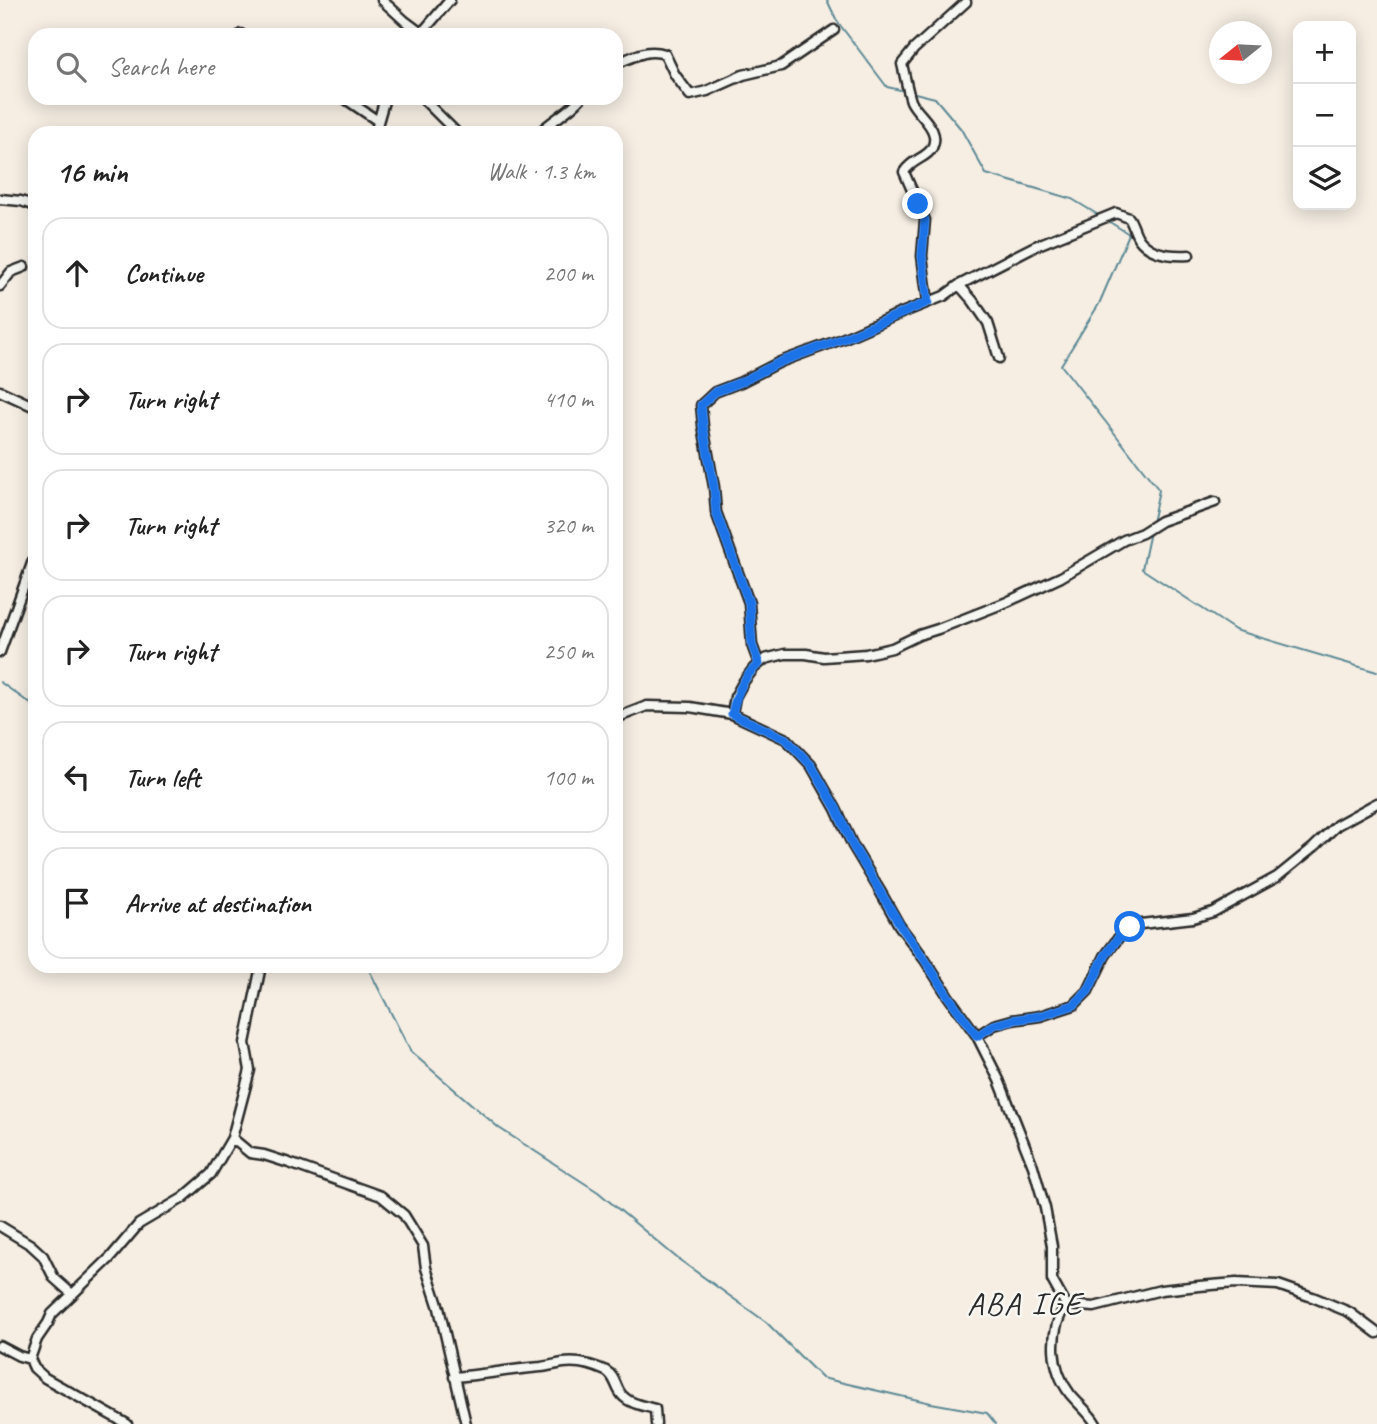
<!DOCTYPE html>
<meta charset="utf-8">
<style>
body{margin:0;font-family:Caveat,sans-serif;background:#f2f2f2;color:#222}
.controls{position:absolute;right:21px;top:21px;display:grid;overflow:hidden;border-radius:14px;box-shadow:0 4px 18px #0003}
.controls button{width:63px;height:63px;display:grid;place-items:center;padding:0;border:0;border-bottom:2px solid #e0e0e0;background:#fff;color:#222;font:35px sans-serif}
.compass{position:absolute;left:1209px;top:21px;width:63px;height:63px;border-radius:50%;background:#fff;box-shadow:0 4px 18px #0003;rotate:252deg}
.stop{position:absolute;width:21px;height:21px;margin:-16px;border:5px solid #1a73e8;border-radius:50%;background:#fff}
.stop.end{background:#1a73e8;border-color:#fff;box-shadow:0 2px 7px #0008}
.list{margin:0;padding:0;list-style:none}
h2{display:flex;justify-content:space-between;align-items:center;height:91px;margin:0;padding:0 28px;font-size:30px}
h2 small{font-size:23px;font-weight:400;color:#767676}
.list li{display:grid;grid-template-columns:46px 1fr auto;gap:21px;align-items:center;box-sizing:border-box;height:112px;margin:0 14px 14px;padding:0 14px;border:2px solid #e0e0e0;border-radius:21px}
.list b{display:block;font-size:26px;white-space:nowrap}
.list em{font-size:23px;font-style:normal;color:#767676}
.icon{flex:none;width:38px;height:38px;fill:none;stroke:currentColor;stroke-width:2;stroke-linecap:round;stroke-linejoin:round}
.map{position:relative;flex:none;width:1377px;height:1424px;overflow:hidden}
.search{position:absolute;background:#fff;box-shadow:0 4px 18px #0003;left:28px;top:28px;width:595px;height:77px;display:flex;align-items:center;gap:18px;box-sizing:border-box;padding:0 24px;border-radius:21px;color:#767676;font-size:26px}
.panel{position:absolute;background:#fff;box-shadow:0 4px 18px #0003;left:28px;top:126px;width:595px;height:847px;border-radius:21px}
.map>svg:first-child{display:block}
.lines{fill:none;stroke-linecap:round;stroke-linejoin:round}
.stream{stroke:#5c8996;stroke-width:2}
.minor-casing{stroke:#2b2b2b;stroke-width:13}
.minor{stroke:#f6f6f2;stroke-width:8}
.route{stroke:#1a73e8;stroke-width:9}
.labels{text-anchor:middle;stroke-width:5;stroke-linejoin:round;paint-order:stroke}
.quarter-label{font-size:32px;letter-spacing:2px;fill:#2b2b2b;stroke:#f6f6f2}
</style>
<div class="map">
<svg width="1377" height="1424" viewBox="0 0 1377 1424">
<rect width="100%" height="100%" fill="#f6eee3"/>
<filter id="ink" filterUnits="userSpaceOnUse"><feTurbulence type="fractalNoise" baseFrequency=".0143" numOctaves="2"/><feDisplacementMap in="SourceGraphic" scale="14" xChannelSelector="R" yChannelSelector="G"/><feConvolveMatrix kernelMatrix="1 2 1 2 8 2 1 2 1" color-interpolation-filters="sRGB"/></filter>
<g filter="url(#ink)">
<g class="lines">
<!-- stream -->
<path class="stream" d="M827 0 837 21 887 87 905 91
M911 92 935 98 961 129 986 174 1072 199 1100 216
M1108 221 1129 234 1099 304 1061 365 1159 490 1152 523
M1150 532 1142 569 1235 630 1377 672
M0 682 35 707
M367 966 411 1052 499 1128 598 1192 677 1258 766 1322 822 1378 931 1403 987 1413 996 1424"/>
<defs>
<path id="minor" d="M382 0 405 21 421 33
M241 34 242 35
M420 35 450 0
M616 64C633 57 646 48 665 54L675 75 690 95 707 91 743 75 781 66 834 30
M344 98 378 121
M422 98 457 133
M375 133 385 98
M539 133C552 120 569 112 581 98
M0 199 21 201 35 206
M0 286 11 272 24 267
M928 302 922 256 925 220 904 172C912 159 927 158 932 148 942 129 917 115 911 101 907 89 905 76 902 64L914 49 966 2
M999 358 988 323 973 301 959 285 1033 247 1116 213 1129 218C1133 224 1135 234 1139 239 1150 254 1172 256 1189 255
M0 391 35 407
M0 652 35 555
M759 664 752 645 749 603 716 512 714 487 703 426 701 405 715 392 741 382 780 362 842 339 899 314 944 296 959 285
M732 714 735 697 744 681 754 668 765 659 785 654H806L824 657 866 654 892 648 919 635 938 629 1007 602 1061 577 1124 540 1142 533 1161 521 1215 502
M616 718 647 706 690 707 732 714 786 739 811 765 836 809 853 846 880 891 899 925 925 960 948 996 977 1036 999 1080 1033 1166 1045 1208 1052 1246V1280L1066 1305 1094 1307 1161 1290 1199 1286 1236 1283 1278 1285 1315 1298 1349 1312 1377 1333
M977 1036 994 1025 1012 1020 1040 1016 1074 1005 1088 991 1105 956 1119 937 1130 927 1141 924 1193 918 1213 912 1277 877 1314 847 1337 825 1377 803
M232 1138 250 1153 264 1155 289 1163 381 1196 404 1215 423 1246 426 1268 439 1308 466 1424
M0 1226 31 1245 43 1256 54 1278 72 1294
M1066 1305C1048 1332 1051 1369 1070 1394 1079 1405 1089 1412 1096 1424
M0 1346 19 1356 30 1359
M454 1377C483 1375 512 1369 541 1367 549 1366 556 1364 563 1363 577 1361 593 1365 606 1371 617 1377 615 1390 624 1397 631 1404 645 1406 655 1409L656 1424
M127 1424 45 1378 34 1368 30 1359 37 1339 48 1323 52 1314 110 1258 139 1224 183 1198 211 1174 232 1138 250 1070 245 1043 261 966"/>
</defs>
<!-- minor casing -->
<use href="#minor" class="minor-casing"/>
<!-- minor -->
<use href="#minor" class="minor"/>
</g>
</g>
<g class="lines" filter="url(#ink)">
<!-- route -->
<path class="route" d="M918 204 925 220 922 256 928 302 842 339 780 362 741 382 715 392 701 405 703 426 714 487 716 512 749 603 752 645 759 664C743 676 736 695 732 714L786 739 811 765 836 808 853 846 900 925 925 960 948 996 977 1036 994 1025 1012 1020 1040 1016 1074 1005 1088 991 1105 956 1119 937 1130 927"/>
</g>
<g class="labels">
<!-- quarter labels -->
<g class="quarter-label">
<text x="1025" y="1314">ABA IGE</text>
</g>
</g>
</svg>
<div class="controls">
<button>+</button>
<button>−</button>
<button><svg class="icon" aria-label="layers" viewBox="0 0 24 24"><path d="M12 4l9 5-9 5-9-5zM3 14l9 5 9-5"/></svg></button>
</div>
<svg class="compass" viewBox="-18 -18 36 36"><path d="M0-13l5 13h-10z" fill="#e53935"/><path d="M0 13l5-13h-10z" fill="#767676"/></svg>
<div class="stop" style="left:1130px;top:927px"></div>
<div class="stop end" style="left:918px;top:204px"></div>
<div class="search"><svg class="icon" aria-label="search" viewBox="0 0 24 24"><circle cx="10" cy="10" r="6"/><path d="M15 15l6 6"/></svg>Search here</div>
<section class="panel">
<h2>16 min<small>Walk · 1.3 km</small></h2>
<ul class="list">
<li><svg class="icon" aria-label="ahead" viewBox="0 0 24 24"><path d="M12 20V5M6 11l6-6 6 6"/></svg><div><b>Continue</b></div><em>200 m</em></li>
<li><svg class="icon" aria-label="right" viewBox="0 0 24 24"><path d="M7 20v-9h11M14 6l5 5-5 5"/></svg><div><b>Turn right</b></div><em>410 m</em></li>
<li><svg class="icon" aria-label="right" viewBox="0 0 24 24"><path d="M7 20v-9h11M14 6l5 5-5 5"/></svg><div><b>Turn right</b></div><em>320 m</em></li>
<li><svg class="icon" aria-label="right" viewBox="0 0 24 24"><path d="M7 20v-9h11M14 6l5 5-5 5"/></svg><div><b>Turn right</b></div><em>250 m</em></li>
<li><svg class="icon" aria-label="left" viewBox="0 0 24 24"><path d="M17 20v-9H6M10 6l-5 5 5 5"/></svg><div><b>Turn left</b></div><em>100 m</em></li>
<li><svg class="icon" aria-label="arrive" viewBox="0 0 24 24"><path d="M6 21V4h12l-3 4 3 4H6"/></svg><div><b>Arrive at destination</b></div></li>
</ul>
</section>
</div>
